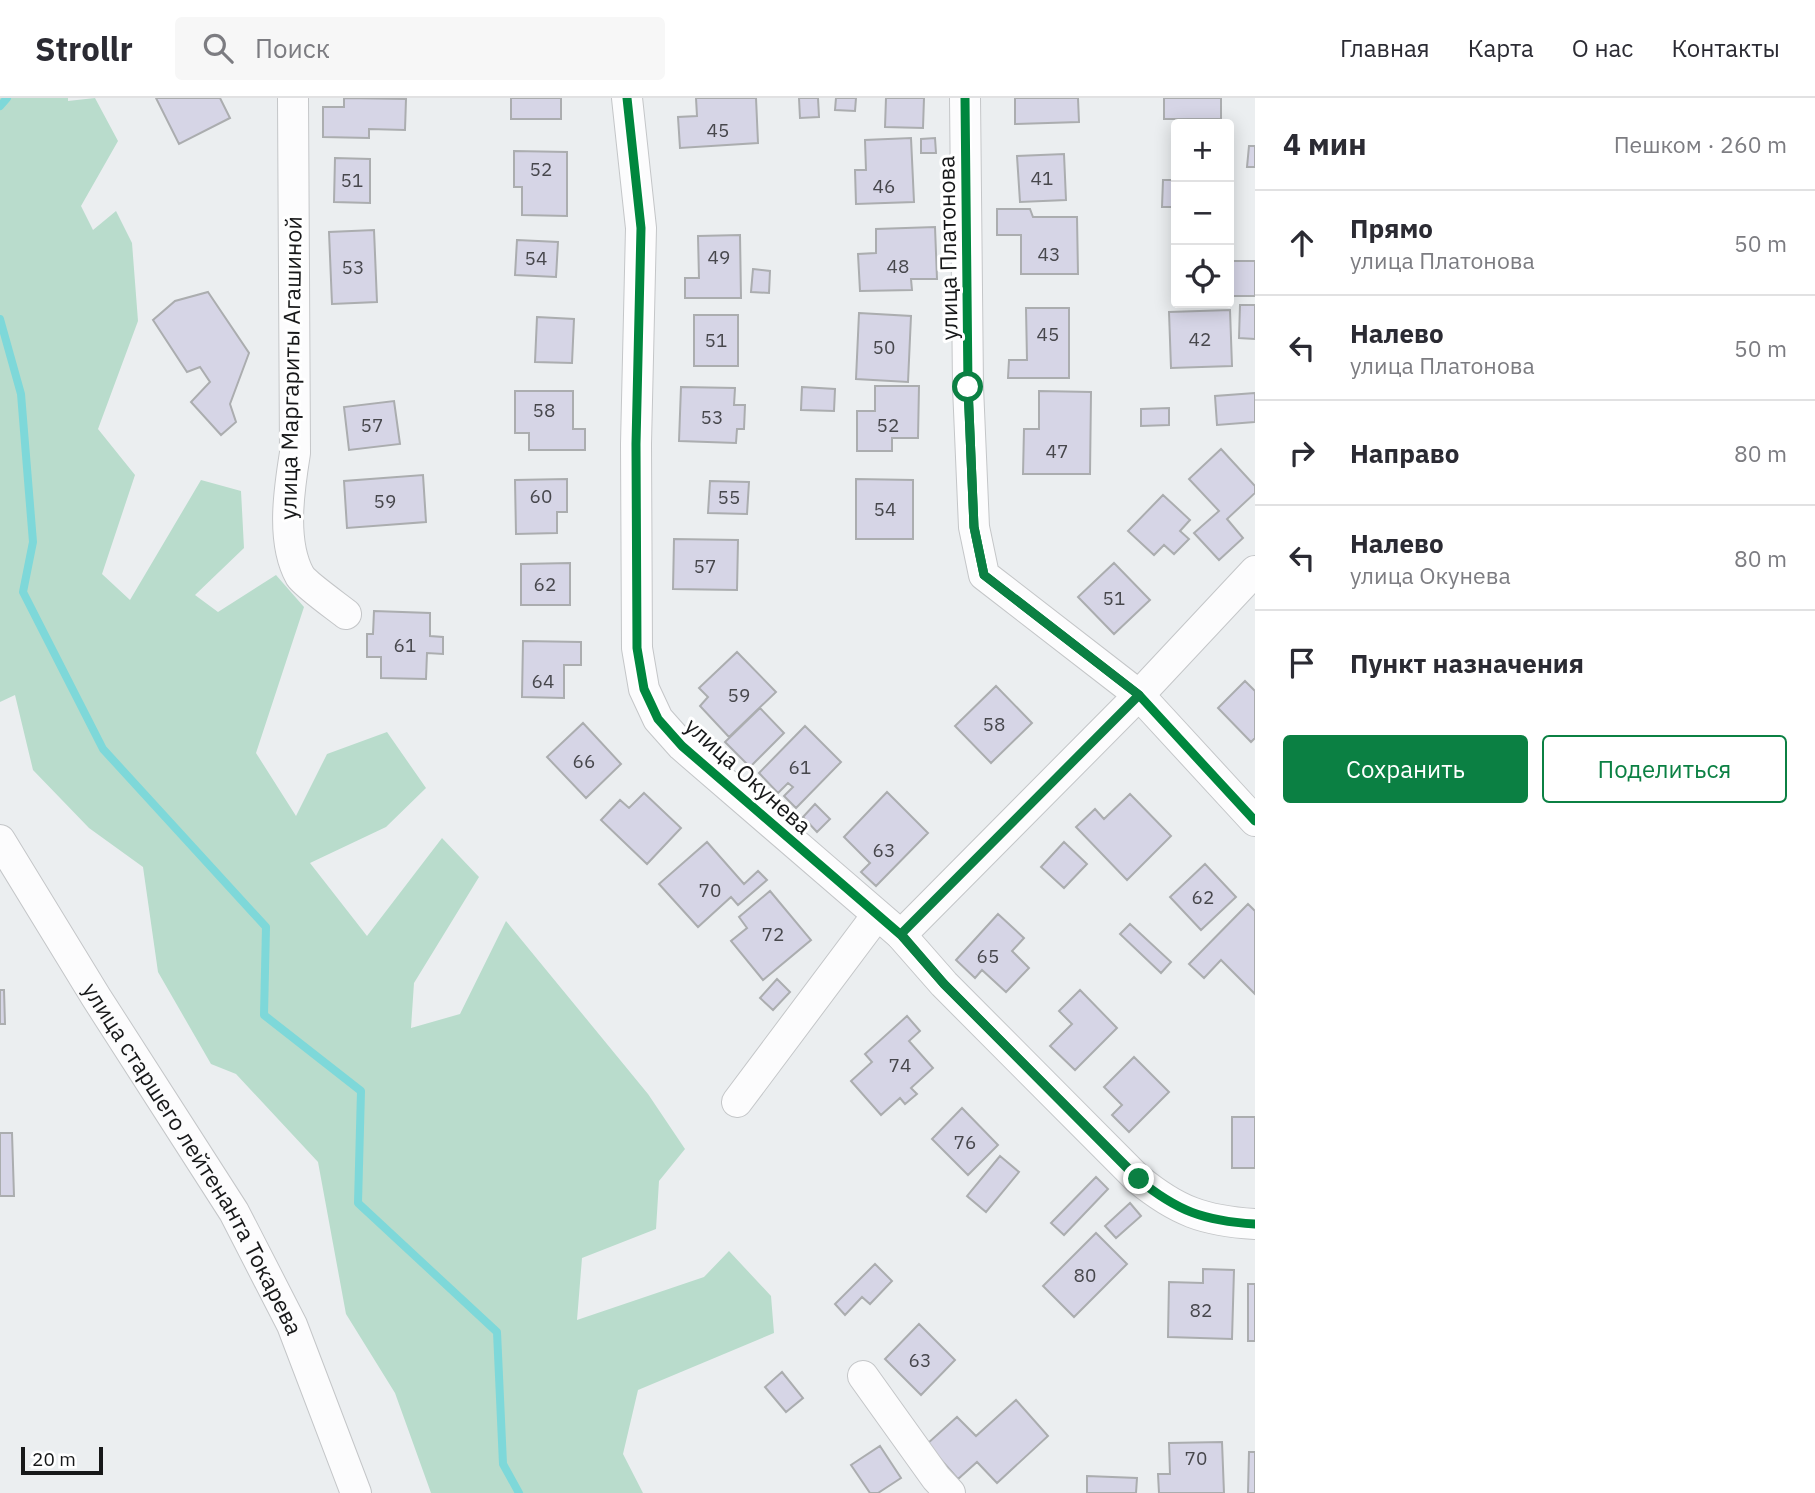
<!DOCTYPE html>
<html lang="ru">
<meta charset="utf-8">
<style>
body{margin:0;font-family:"IBM Plex Sans",sans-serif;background:#f7f7f7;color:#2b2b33}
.controls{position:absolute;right:21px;top:21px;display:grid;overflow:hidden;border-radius:7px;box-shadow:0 4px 18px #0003}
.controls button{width:63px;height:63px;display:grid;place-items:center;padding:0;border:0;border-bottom:2px solid #e1e1e2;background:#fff;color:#2b2b33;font:35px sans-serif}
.scale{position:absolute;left:21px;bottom:18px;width:82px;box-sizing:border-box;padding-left:7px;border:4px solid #171819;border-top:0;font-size:19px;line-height:24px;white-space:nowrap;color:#171819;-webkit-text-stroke:5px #fff;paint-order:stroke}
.stop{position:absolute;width:21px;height:21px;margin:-16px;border:5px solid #0b8043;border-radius:50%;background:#fff}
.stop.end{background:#0b8043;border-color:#fff;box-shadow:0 2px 7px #0008}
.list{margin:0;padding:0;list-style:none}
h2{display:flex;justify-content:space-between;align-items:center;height:91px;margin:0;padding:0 28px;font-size:30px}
h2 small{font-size:23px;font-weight:400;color:#7c7c81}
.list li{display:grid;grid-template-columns:46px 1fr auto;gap:21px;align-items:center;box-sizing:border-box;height:105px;padding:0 28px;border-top:2px solid #e1e1e2}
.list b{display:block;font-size:26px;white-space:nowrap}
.list p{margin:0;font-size:23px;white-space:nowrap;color:#7c7c81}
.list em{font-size:23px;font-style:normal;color:#7c7c81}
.actions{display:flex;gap:14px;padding:21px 28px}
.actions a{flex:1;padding:16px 0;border:2px solid #0b8043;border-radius:7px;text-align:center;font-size:24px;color:#0b8043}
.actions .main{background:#0b8043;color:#fff}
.icon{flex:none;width:38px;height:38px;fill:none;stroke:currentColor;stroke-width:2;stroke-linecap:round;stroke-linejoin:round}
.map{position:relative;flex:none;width:1255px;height:1395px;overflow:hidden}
header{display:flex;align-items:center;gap:42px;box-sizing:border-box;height:98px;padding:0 35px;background:#fff;border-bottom:2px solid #e1e1e2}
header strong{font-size:33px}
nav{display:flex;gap:38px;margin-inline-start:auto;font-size:24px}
.search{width:490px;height:63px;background:#f7f7f7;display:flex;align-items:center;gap:18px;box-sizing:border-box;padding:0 24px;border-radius:7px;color:#7c7c81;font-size:26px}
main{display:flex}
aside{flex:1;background:#fff}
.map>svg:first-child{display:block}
.green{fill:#b9dccc}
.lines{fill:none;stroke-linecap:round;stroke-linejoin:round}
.stream{stroke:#7ed8d9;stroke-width:8}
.building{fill:#d6d5e6;stroke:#abadaf;stroke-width:2}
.street-casing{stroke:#c4c6c8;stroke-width:32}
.street{stroke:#fcfcfd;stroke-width:30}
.cycleway-casing{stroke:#fff;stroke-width:13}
.cycleway{stroke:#00873e;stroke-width:9}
.route{stroke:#0b8043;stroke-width:9}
.labels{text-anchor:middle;stroke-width:6;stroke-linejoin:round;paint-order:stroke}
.number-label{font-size:19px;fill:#47474c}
.street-label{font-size:23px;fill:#171819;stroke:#fff}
</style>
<header>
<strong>Strollr</strong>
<div class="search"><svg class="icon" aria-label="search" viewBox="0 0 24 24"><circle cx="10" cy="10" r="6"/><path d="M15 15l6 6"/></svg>Поиск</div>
<nav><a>Главная</a><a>Карта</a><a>О нас</a><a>Контакты</a></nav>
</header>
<main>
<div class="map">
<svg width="1255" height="1395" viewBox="0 0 1255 1395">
<rect width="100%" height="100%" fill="#ebeef0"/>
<!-- green -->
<path class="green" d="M0 0H68V3L95 0 118 43 81 108 93 132 116 113 132 145 138 223 98 331 135 377 102 476 130 502 201 382 241 393 244 450 195 497 218 514 276 477 304 509 256 655 296 718 327 656 387 634 426 690 386 729 310 765 367 838 442 740 479 779 414 885 411 930 460 916 506 823 648 996 685 1051 659 1083 656 1131 582 1160 577 1222 704 1179 729 1153 771 1198 774 1235 638 1292 623 1356 643 1395H431L395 1295 346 1216 318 1064 236 976 211 966 158 874 143 769 89 730 33 672 15 597 0 604Z"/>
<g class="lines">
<!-- stream -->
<path class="stream" d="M0 8 7 0
M0 221 21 296 33 444 23 494 103 651 266 829 264 917 361 993 358 1105 497 1234 503 1366 519 1395"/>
</g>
<!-- building -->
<path class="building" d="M156 0H220L230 20 179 46Z
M344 0 406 1 405 32 369 31V40L323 39V9H344Z
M511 0H561V21H511Z
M696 0H756L758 45 680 50 678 19 697 18Z
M799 0H818L819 19 800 20Z
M836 0H856L855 13 835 12Z
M886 0H924L923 30 885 29Z
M1015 0H1078L1079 24 1015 26Z
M1164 0H1221V21H1164Z
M911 40 914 104 856 106 855 72H866L865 42Z
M935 40 936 55H921V41Z
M1249 48H1255V69H1247Z
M514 53 567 54V118L522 117V89H514Z
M1229 53H1233L1231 121H1229Z
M1064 56 1066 102 1020 104 1017 58Z
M335 60 370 61V105L334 104Z
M1163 82H1176V109H1162Z
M997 111H1030L1033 119H1077L1078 176H1021V137H997Z
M935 129 937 181H911L912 192 860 193 858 156 876 155V131Z
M374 132 377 204 332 206 329 134Z
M740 137 741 200H685V180H699L698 138Z
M517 142 558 144 556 179 515 177Z
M1229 163H1255V198H1229Z
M753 171 770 173 769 195 751 194Z
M208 194 249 255 230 306 236 324 221 337 191 304 210 284 200 269 187 274 153 222 175 203Z
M1240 207H1255V241L1239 240Z
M1026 210H1069V280H1008L1009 262H1027Z
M1230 212 1232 268 1171 270 1169 214Z
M859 215 911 218 908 284 856 281Z
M694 217H738V268H694Z
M537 219 574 221 572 265 535 264Z
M875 288H919L918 340H892V353H857V313H875Z
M681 289 735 290 734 307H745L744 331H737L736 345 679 343Z
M802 289 835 291 834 313 801 312Z
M515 293H573V331H585V352H529V335H515Z
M1039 293 1091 294 1090 376H1023L1024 331H1039Z
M1255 295V324L1217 327 1215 298Z
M394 303 400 346 349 352 344 309Z
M1169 310V327L1141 328V311Z
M1221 351 1255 388V395L1227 421 1243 440 1219 462 1194 435 1219 413 1189 381Z
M423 377 426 424 347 430 344 383Z
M567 381V414H557V435L516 436 515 382Z
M856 381 913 382V441H856Z
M710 383 749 384 747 416 708 415Z
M1163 397 1190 422 1180 433 1189 441 1174 456 1164 447 1154 457 1128 433Z
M674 441 738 442 737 492 673 491Z
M570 465V507H521V466Z
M1114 465 1150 502 1114 536 1078 499Z
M374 513 430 515V538L443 539V556L427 555 426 581 381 580V559H367V536H373Z
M523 543 581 544V567H564V600L522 599Z
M737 554 776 594 729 639 700 608 708 599 699 590Z
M1245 583 1255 593V640L1251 644 1218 610Z
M996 588 1032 625 991 665 955 628Z
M760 610 784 635 750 669 725 644Z
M583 625 621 666 586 700 547 659Z
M805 628 841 664 796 710 784 698 793 689 788 685 778 695 759 675Z
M887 694 928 735 876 788 861 774 870 765 844 739Z
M644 695 681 730 647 766 601 722 620 702 629 710Z
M1130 696 1171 738 1127 782 1076 729 1095 711 1104 721Z
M815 706 830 721 817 734 803 719Z
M707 744 744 786 758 773 767 782 738 807 731 799 698 829 659 786Z
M1064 744 1087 766 1064 790 1041 769Z
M1205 766 1236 799 1201 832 1170 799Z
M770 793 811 842 763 882 731 843 747 830 739 819Z
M1248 806 1255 813V896L1221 862 1204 880 1189 866Z
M998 816 1024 840 1012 853 1029 870 1006 894 982 872 975 880 956 862Z
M1130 826 1171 864 1161 875 1120 836Z
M777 881 790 894 773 912 760 900Z
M0 892H4L5 926H0Z
M1080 892 1117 930 1075 972 1050 948 1072 926 1059 913Z
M907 918 920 933 909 943 933 970 911 990 917 996 905 1006 900 1000 881 1017 851 983 872 964 865 956Z
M1134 959 1169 994 1129 1034 1112 1017 1122 1007 1104 989Z
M962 1010 998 1047 968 1077 932 1041Z
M1232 1019H1255V1070H1232Z
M0 1035H12L14 1098H0Z
M1000 1058 1019 1074 986 1114 967 1098Z
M1096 1079 1108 1091 1064 1137 1051 1125Z
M1130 1105 1141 1118 1116 1140 1105 1128Z
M1096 1135 1127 1166 1074 1219 1043 1188Z
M875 1166 892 1183 870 1206 862 1199 845 1217 835 1206Z
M1203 1171 1234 1172 1232 1241 1168 1239 1169 1184 1203 1185Z
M1248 1186H1255V1243H1248Z
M919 1226 955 1262 921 1297 885 1261Z
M782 1274 803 1300 786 1314 765 1289Z
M1016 1302 1048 1338 997 1385 977 1364 958 1381 927 1346 957 1319 976 1338Z
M1222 1344 1224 1395H1159L1158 1376H1170L1169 1345Z
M880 1348 901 1380 878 1395H870L851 1367Z
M1249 1354H1255V1395H1248Z
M1087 1378 1137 1380 1136 1395H1087Z"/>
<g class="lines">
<defs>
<g id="street">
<path d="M293 0 295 355C289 392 281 444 300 478 306 487 336 508 346 516"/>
<path d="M627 0 641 130 636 346 637 550 644 591 658 621 682 648 901 837 944 886 1138 1081C1177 1113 1204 1123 1255 1126"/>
<path d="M965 0 968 289 974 429 984 477 1139 597 1255 723"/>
<path id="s1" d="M0 742 96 899 234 1114 292 1227 356 1395"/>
<path d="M901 837 1139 597 1255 473"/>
<path d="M737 1004 877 817"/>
<path d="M863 1278 936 1380 950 1395"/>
</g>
</defs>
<!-- street casing -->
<use href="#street" class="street-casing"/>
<!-- street -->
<use href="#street" class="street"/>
<defs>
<path id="cycleway" d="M627 0 641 130 636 346 637 550 644 591 658 621 682 648 901 837 944 886 1138 1081C1177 1113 1204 1123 1255 1126
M965 0 968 289 974 429 984 477 1139 597 1255 723"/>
</defs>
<!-- cycleway casing -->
<use href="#cycleway" class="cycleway-casing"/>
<!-- cycleway -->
<use href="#cycleway" class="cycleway"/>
</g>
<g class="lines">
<!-- route -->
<path class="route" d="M968 289 974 429 984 477 1139 597 901 836 944 886 1139 1081"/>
</g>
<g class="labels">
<!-- number labels -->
<g class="number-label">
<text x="718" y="39">45</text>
<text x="541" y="78">52</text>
<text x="1042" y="87">41</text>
<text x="352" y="89">51</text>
<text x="884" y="95">46</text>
<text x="1049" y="163">43</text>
<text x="719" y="166">49</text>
<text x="536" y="167">54</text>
<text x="898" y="175">48</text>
<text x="353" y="176">53</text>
<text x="1048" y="243">45</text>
<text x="1200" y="248">42</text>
<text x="716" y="249">51</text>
<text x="884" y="256">50</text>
<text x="544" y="319">58</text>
<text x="712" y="326">53</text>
<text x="372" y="334">57</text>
<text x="888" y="334">52</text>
<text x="1057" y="360">47</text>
<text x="541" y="405">60</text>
<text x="729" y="406">55</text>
<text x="385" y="410">59</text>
<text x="885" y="418">54</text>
<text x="705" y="475">57</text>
<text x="545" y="493">62</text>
<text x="1114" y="507">51</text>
<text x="405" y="554">61</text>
<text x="543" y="590">64</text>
<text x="739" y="604">59</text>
<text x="994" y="633">58</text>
<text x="584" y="670">66</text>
<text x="800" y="676">61</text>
<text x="884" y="759">63</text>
<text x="710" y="799">70</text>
<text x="1203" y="806">62</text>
<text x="773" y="843">72</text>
<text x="988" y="865">65</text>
<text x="900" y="974">74</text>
<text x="965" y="1051">76</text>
<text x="1085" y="1184">80</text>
<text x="1201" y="1219">82</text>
<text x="920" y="1269">63</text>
<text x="1196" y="1367">70</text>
</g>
<!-- street labels -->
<g class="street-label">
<text transform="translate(948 150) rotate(-91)" y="8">улица Платонова</text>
<text transform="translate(291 270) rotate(-89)" y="8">улица Маргариты Агашиной</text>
<text transform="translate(748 678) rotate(42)" y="8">улица Окунева</text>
<text dy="8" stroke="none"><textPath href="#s1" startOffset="373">улица старшего лейтенанта Токарева</textPath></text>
</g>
</g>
</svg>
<div class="controls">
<button>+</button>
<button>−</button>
<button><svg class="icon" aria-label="locate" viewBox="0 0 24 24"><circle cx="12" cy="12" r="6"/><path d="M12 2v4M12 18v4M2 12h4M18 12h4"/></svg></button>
</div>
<div class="scale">20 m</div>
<div class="stop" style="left:968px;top:289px"></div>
<div class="stop end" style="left:1139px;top:1081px"></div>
</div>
<aside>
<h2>4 мин<small>Пешком · 260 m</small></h2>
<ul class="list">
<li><svg class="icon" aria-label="ahead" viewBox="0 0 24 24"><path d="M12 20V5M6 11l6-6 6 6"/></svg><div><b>Прямо</b><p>улица Платонова</p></div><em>50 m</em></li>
<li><svg class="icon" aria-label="left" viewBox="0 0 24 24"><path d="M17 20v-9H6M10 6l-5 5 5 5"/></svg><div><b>Налево</b><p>улица Платонова</p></div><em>50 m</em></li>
<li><svg class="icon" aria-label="right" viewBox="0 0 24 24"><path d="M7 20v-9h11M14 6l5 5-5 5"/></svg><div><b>Направо</b></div><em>80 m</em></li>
<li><svg class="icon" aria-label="left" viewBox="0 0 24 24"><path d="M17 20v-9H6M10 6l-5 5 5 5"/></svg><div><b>Налево</b><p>улица Окунева</p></div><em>80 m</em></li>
<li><svg class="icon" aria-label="arrive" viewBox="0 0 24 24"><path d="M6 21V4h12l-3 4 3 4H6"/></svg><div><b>Пункт назначения</b></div></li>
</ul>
<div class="actions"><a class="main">Сохранить</a><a>Поделиться</a></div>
</aside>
</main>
